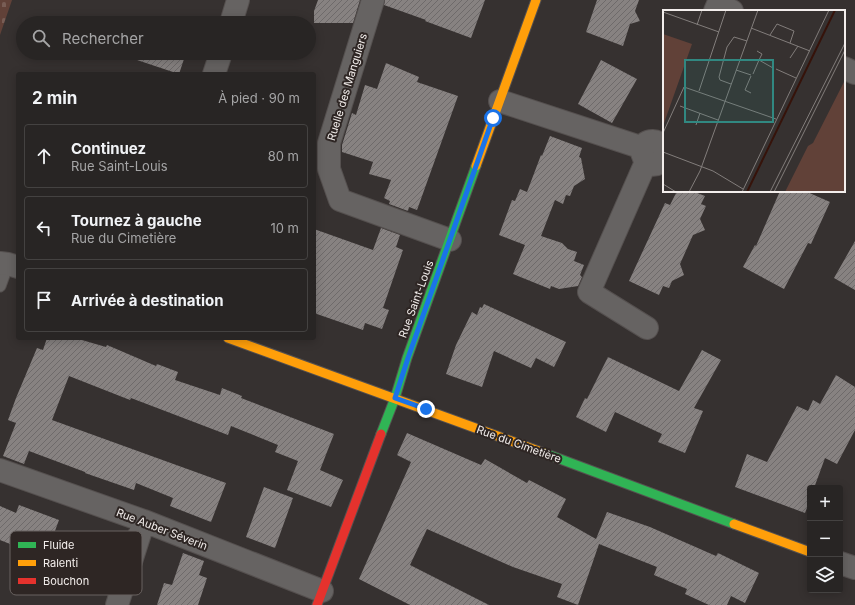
<!DOCTYPE html>
<html lang="fr">
<meta charset="utf-8">
<style>
body{margin:0;font-family:Inter,sans-serif;background:#302d2c;color:#f1f3f6}
.controls{position:absolute;right:12px;bottom:12px;display:grid;overflow:hidden;border-radius:4px;box-shadow:0 2px 10px #0003}
.controls button{width:36px;height:36px;display:grid;place-items:center;padding:0;border:0;border-bottom:1px solid #444241;background:#282524;color:#f1f3f6;font:20px sans-serif}
.stop{position:absolute;width:12px;height:12px;margin:-9px;border:3px solid #1a73e8;border-radius:50%;background:#fff}
.stop.end{background:#1a73e8;border-color:#fff;box-shadow:0 1px 4px #0008}
.list{margin:0;padding:0;list-style:none}
h2{display:flex;justify-content:space-between;align-items:center;height:52px;margin:0;padding:0 16px;font-size:17px}
h2 small{font-size:13px;font-weight:400;color:#a5a5a6}
.list li{display:grid;grid-template-columns:26px 1fr auto;gap:12px;align-items:center;box-sizing:border-box;height:64px;margin:0 8px 8px;padding:0 8px;border:1px solid #444241;border-radius:4px}
.list b{display:block;font-size:15px;white-space:nowrap}
.list p{margin:0;font-size:13px;white-space:nowrap;color:#a5a5a6}
.list em{font-size:13px;font-style:normal;color:#a5a5a6}
.icon{flex:none;width:22px;height:22px;fill:none;stroke:currentColor;stroke-width:2;stroke-linecap:round;stroke-linejoin:round}
.map{position:relative;flex:none;width:855px;height:605px;overflow:hidden}
.search{position:absolute;background:#282524;box-shadow:0 2px 10px #0003;left:16px;top:16px;width:300px;height:44px;display:flex;align-items:center;gap:10px;box-sizing:border-box;padding:0 14px;border-radius:22px;color:#a5a5a6;font-size:15px}
.panel{position:absolute;background:#282524;box-shadow:0 2px 10px #0003;left:16px;top:72px;width:300px;height:268px;border-radius:4px}
.map>svg:first-child{display:block}
.cemetery{fill:url(#cemetery-stones)}
.building{fill:url(#building-hatch)}
.lines{fill:none;stroke-linecap:round;stroke-linejoin:round}
.lane-casing{stroke:#55504f;stroke-width:13}
.street-casing{stroke:#55504f;stroke-width:24}
.fast-casing{stroke:#55504f;stroke-width:11}
.slow-casing{stroke:#55504f;stroke-width:11}
.jam-casing{stroke:#55504f;stroke-width:11}
.lane{stroke:#666362;stroke-width:11}
.street{stroke:#666362;stroke-width:22}
.fast{stroke:#30b455;stroke-width:9}
.slow{stroke:#ff9f0a;stroke-width:9}
.jam{stroke:#e5322d;stroke-width:9}
.route{stroke:#1a73e8;stroke-width:5}
.labels{text-anchor:middle;stroke-width:4;stroke-linejoin:round;paint-order:stroke}
.street-label{font-size:11px;fill:#f3eeec;stroke:#2e2624}
.inset-river{fill:none;stroke:#36130a;stroke-width:2}
.inset-road{fill:none;stroke:#827d7b;stroke-width:1}
.view{fill:#318881;fill-opacity:0.15;stroke:#318881;stroke-width:2}
.inset-edge{fill:none;stroke:#f3eeec;stroke-width:2}
.key{fill:#2e2624;stroke:#696260;stroke-width:1}
.key-label{font-size:11px;fill:#f3eeec}
</style>
<div class="map">
<svg width="855" height="605" viewBox="0 0 855 605">
<defs>
<pattern id="cemetery-stones" width="16" height="16" patternUnits="userSpaceOnUse"><rect width="16" height="16" fill="#614138"/><path d="M2 7V4a2 2 0 0 1 4 0v3zM10 15v-3a2 2 0 0 1 4 0v3z" fill="#785d55"/></pattern>
<pattern id="building-hatch" width="6" height="6" patternUnits="userSpaceOnUse"><rect width="6" height="6" fill="#878281"/><path d="M-1 1l2-2M0 6l6-6M5 7l2-2" fill="none" stroke="#6e6a6a"/></pattern>
</defs>
<rect width="100%" height="100%" fill="#363130"/>
<!-- cemetery -->
<path class="cemetery" d="M0 0H12L0 35Z"/>
<!-- building -->
<path class="building" d="M318 0H360L353 23H314V11Z
M385 0H485L471 38 425 21 426 20 384 5Z
M597 0H639L635 11 640 21 630 24 623 46 586 32Z
M126 53H186L179 74 125 56Z
M601 60 637 79 612 123 578 104Z
M386 63 419 77 417 82 458 96 417 210 409 207 408 211 389 204 390 201 384 198 391 180 369 174 373 162 342 152V145L352 113 356 115 365 85 377 89Z
M550 136 582 148 579 157 581 158 585 179 574 186 570 196 566 195 563 204 555 200 541 236 562 243 568 249 577 252 574 261 584 265 580 275 582 277 578 286 559 289 551 286 550 289 513 274 525 245 499 235 512 200 515 201 520 189 527 192 541 155 542 156Z
M677 191H692L705 196 701 204 706 206 700 219 705 230 693 235 680 264 684 275 672 281 669 288 663 286 659 295 629 281 665 203 670 205Z
M780 191H805L830 202 811 244 808 243 784 289 743 267 755 245 756 246Z
M381 228 400 235 396 247 403 250 383 308 389 310 382 329 365 323 363 330 314 313V229L373 250Z
M855 241V290L834 278Z
M484 304 566 342 554 367 536 358 531 368 494 351 482 387 446 374 456 345 472 312 477 315 480 307 482 308Z
M47 338H75L106 347 107 345 156 366 157 364 178 372 175 380 220 395 222 388 242 396 241 398 334 434 320 470 343 480 331 507 287 490 298 461 275 452 278 445 231 426 228 435 131 398 130 400 69 376 52 420 226 483 211 522 170 506 173 498 136 483 134 490 85 473V472L29 451 24 464 3 456 16 423 8 420 16 398 37 348 43 350Z
M702 350 721 360 694 408 703 411 685 453 658 442 662 434 615 412 606 432 576 417 585 398 587 399 608 357 679 391Z
M836 375 855 387V430L837 464 825 458 814 488H810V500L805 513 735 487 747 454 767 462 797 406 808 411 813 400 820 404Z
M407 433 481 465 485 459 527 483 529 480 566 499 557 517 596 539 607 512 650 527 716 556 718 553 759 573 745 603 731 596 727 605H709L685 594 687 589 654 575 657 567 599 544 578 605 557 597 562 584 513 567 427 529 410 565 489 605H410L359 579 411 462 397 455Z
M264 487 293 498 275 548 246 537Z
M19 505 59 520 45 558 0 540V506L16 513Z
M183 553 204 561 199 575 207 578 198 605H157L164 583 172 585Z"/>
<g class="lines">
<defs>
<path id="lane" d="M0 286 8 264"/>
<path id="street" d="M373 0 329 143V169L340 200 450 240
M715 11 718 4 732 11
M231 23 238 0
M844 68 855 73
M214 74 221 53
M500 101 643 148
M664 148C661 144 658 141 653 141 630 142 648 180 664 158
M646 162 589 292 647 328
M0 263 8 264 18 267
M0 470 144 521 322 591
M840 563 855 568
M117 605 144 521"/>
<path id="fast" d="M381 434 395 398 407 358 476 166
M544 453 734 524"/>
<path id="slow" d="M476 166 536 0
M228 338 544 453
M734 524 810 552"/>
<path id="jam" d="M317 605 381 434"/>
</defs>
<!-- lane casing -->
<use href="#lane" class="lane-casing"/>
<!-- street casing -->
<use href="#street" class="street-casing"/>
<!-- fast casing -->
<use href="#fast" class="fast-casing"/>
<!-- slow casing -->
<use href="#slow" class="slow-casing"/>
<!-- jam casing -->
<use href="#jam" class="jam-casing"/>
<!-- lane -->
<use href="#lane" class="lane"/>
<!-- street -->
<use href="#street" class="street"/>
<!-- fast -->
<use href="#fast" class="fast"/>
<!-- slow -->
<use href="#slow" class="slow"/>
<!-- jam -->
<use href="#jam" class="jam"/>
</g>
<g class="lines">
<!-- route -->
<path class="route" d="M426 409 395 398 408 358 493 118"/>
</g>
<g class="labels">
<!-- street labels -->
<g class="street-label">
<text transform="translate(347 87) rotate(-73)" y="4">Ruelle des Manguiers</text>
<text transform="translate(416 299) rotate(-70)" y="4">Rue Saint-Louis</text>
<text transform="translate(519 444) rotate(20)" y="4">Rue du Cimetière</text>
<text transform="translate(162 529) rotate(21)" y="4">Rue Auber Séverin</text>
</g>
</g>
<!-- overview -->
<g transform="translate(663 10)">
<rect width="182" height="182" fill="#363130"/>
<path d="M0 24 29 34 0 116Z" fill="#614138"/>
<path d="M182 70V182H122L145 136 150 133Z" fill="#614138"/>
<path class="inset-river" d="M84 182 172 0"/>
<path class="inset-road" d="M0 2 56 22M34 15 39 0M88 18 147 41M107 25 114 14 131 21 127 33M94 41 99 44 96 50M127 48 135 36M113 59 133 68M73 60 88 65M90 64 96 50 110 58M88 66 82 80 88 83M68 74 57 70 56 67 64 37 71 27 84 31M36 81 63 0M17 96 55 110M33 115 37 103M0 123 21 77 113 109M0 142 50 161 80 179M0 174 13 182M26 182 37 161 95 0M79 182 166 0M107 182 182 33M111 182 182 40"/>
<path class="view" d="M22 50H110V112H22Z"/>
<rect width="182" height="182" class="inset-edge"/>
</g>
<!-- legend -->
<rect x="10" y="531" width="132" height="64" rx="6" class="key"/>
<rect x="18" y="542" width="18" height="6" fill="#30b455"/>
<rect x="18" y="560" width="18" height="6" fill="#ff9f0a"/>
<rect x="18" y="578" width="18" height="6" fill="#e5322d"/>
<g class="key-label">
<text x="43" y="549">Fluide</text>
<text x="43" y="567">Ralenti</text>
<text x="43" y="585">Bouchon</text>
</g>
</svg>
<div class="controls">
<button>+</button>
<button>−</button>
<button><svg class="icon" aria-label="layers" viewBox="0 0 24 24"><path d="M12 4l9 5-9 5-9-5zM3 14l9 5 9-5"/></svg></button>
</div>
<div class="stop" style="left:493px;top:118px"></div>
<div class="stop end" style="left:426px;top:409px"></div>
<div class="search"><svg class="icon" aria-label="search" viewBox="0 0 24 24"><circle cx="10" cy="10" r="6"/><path d="M15 15l6 6"/></svg>Rechercher</div>
<section class="panel">
<h2>2 min<small>À pied · 90 m</small></h2>
<ul class="list">
<li><svg class="icon" aria-label="ahead" viewBox="0 0 24 24"><path d="M12 20V5M6 11l6-6 6 6"/></svg><div><b>Continuez</b><p>Rue Saint-Louis</p></div><em>80 m</em></li>
<li><svg class="icon" aria-label="left" viewBox="0 0 24 24"><path d="M17 20v-9H6M10 6l-5 5 5 5"/></svg><div><b>Tournez à gauche</b><p>Rue du Cimetière</p></div><em>10 m</em></li>
<li><svg class="icon" aria-label="arrive" viewBox="0 0 24 24"><path d="M6 21V4h12l-3 4 3 4H6"/></svg><div><b>Arrivée à destination</b></div></li>
</ul>
</section>
</div>
